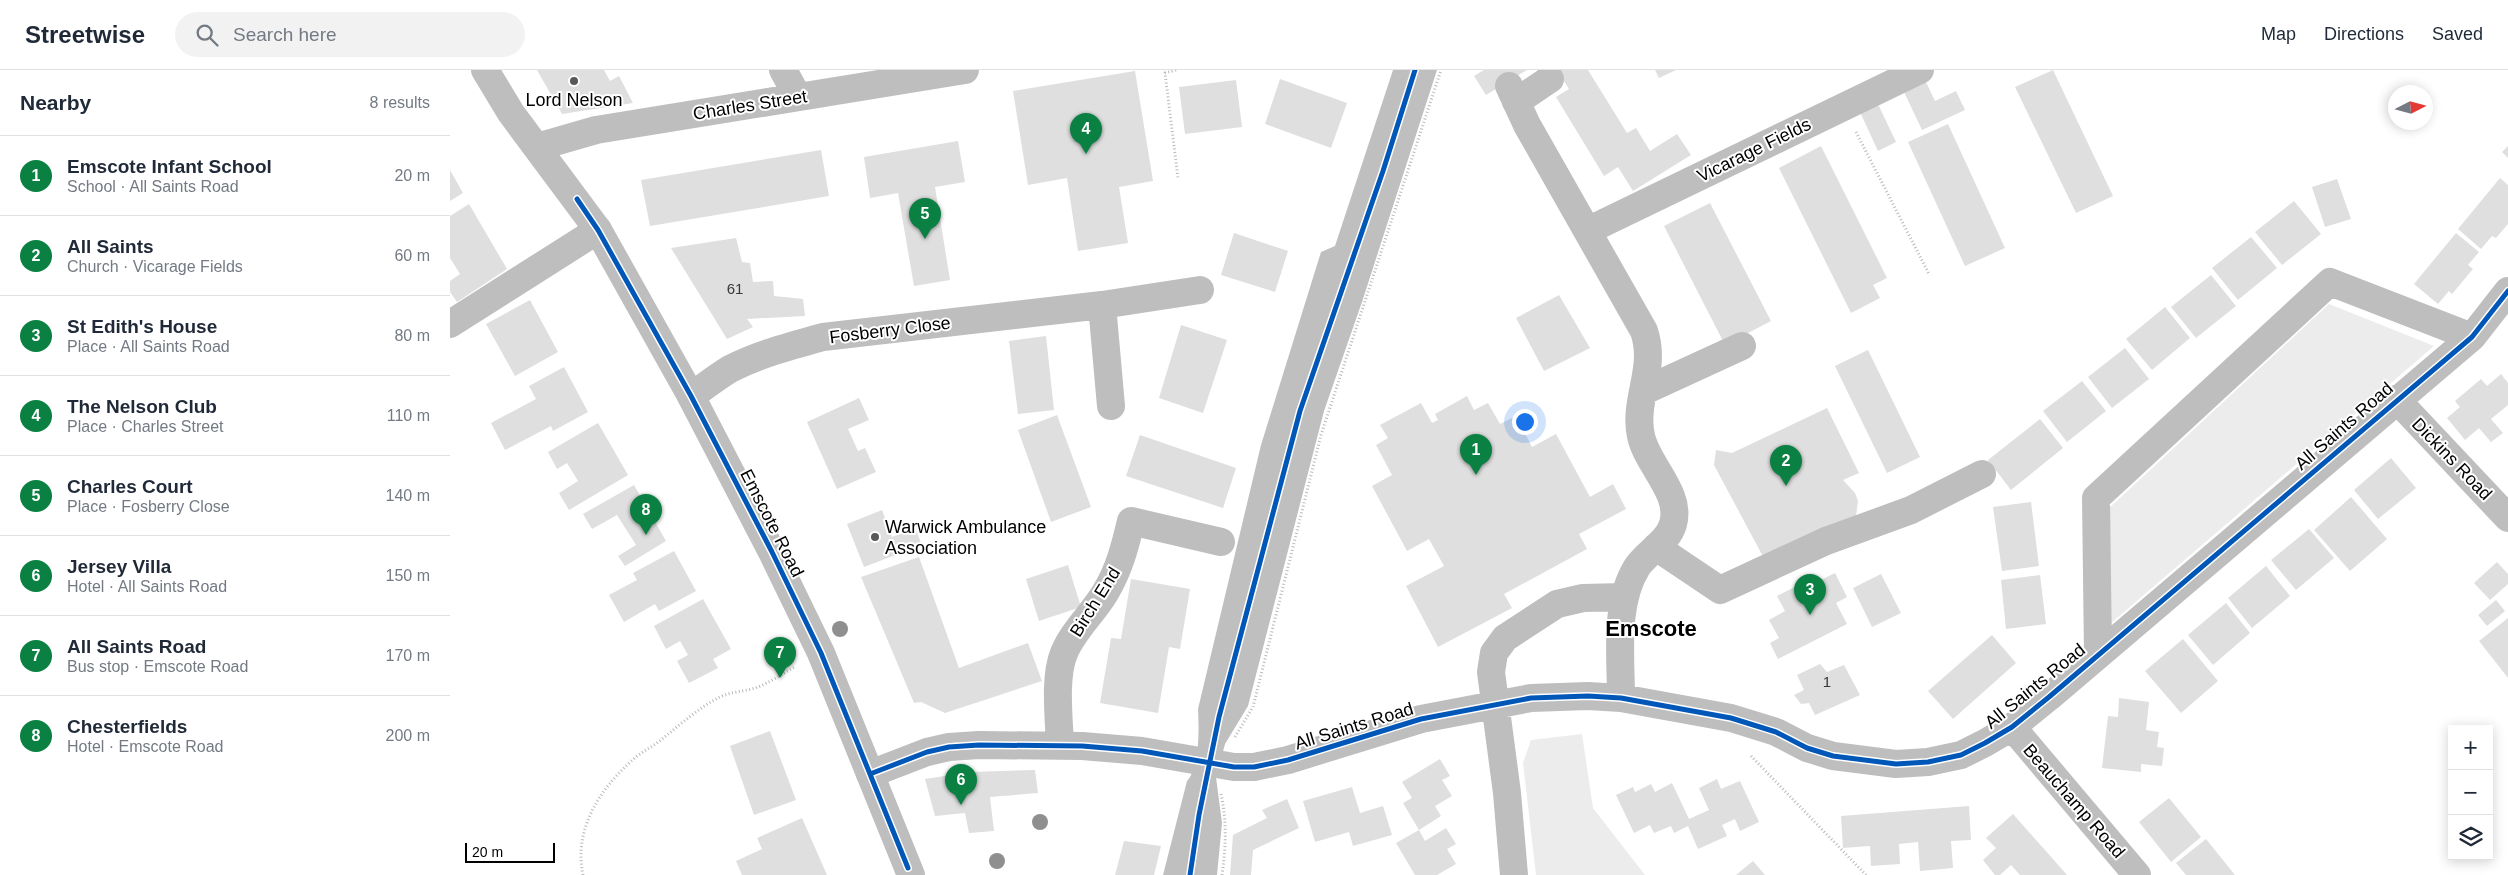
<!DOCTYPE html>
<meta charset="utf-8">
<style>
body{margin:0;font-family:Arial,sans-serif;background:#f2f2f3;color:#1f2937}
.controls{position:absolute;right:15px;bottom:15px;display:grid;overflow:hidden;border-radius:0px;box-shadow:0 2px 12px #0003}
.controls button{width:45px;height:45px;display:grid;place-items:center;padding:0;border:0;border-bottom:1px solid #e0e1e3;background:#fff;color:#1f2937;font:25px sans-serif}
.compass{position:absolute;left:1938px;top:15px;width:45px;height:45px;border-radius:50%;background:#fff;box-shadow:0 2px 12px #0003;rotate:84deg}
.scale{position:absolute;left:15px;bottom:12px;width:90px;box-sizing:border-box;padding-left:5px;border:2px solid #000;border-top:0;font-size:14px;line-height:18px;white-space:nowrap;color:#000;-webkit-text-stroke:4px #fff;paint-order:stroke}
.you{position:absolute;left:1074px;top:351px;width:18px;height:18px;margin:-12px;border:4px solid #fff;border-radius:50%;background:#1a73e8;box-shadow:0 0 0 8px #1a73e833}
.badge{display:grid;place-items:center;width:32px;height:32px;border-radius:50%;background:#0b8043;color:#fff;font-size:16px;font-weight:700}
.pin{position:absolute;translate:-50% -41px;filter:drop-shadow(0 1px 2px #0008)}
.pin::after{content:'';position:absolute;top:26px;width:18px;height:15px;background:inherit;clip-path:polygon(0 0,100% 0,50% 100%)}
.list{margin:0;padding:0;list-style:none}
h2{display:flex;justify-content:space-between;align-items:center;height:65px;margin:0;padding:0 20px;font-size:21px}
h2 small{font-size:16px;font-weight:400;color:#747a83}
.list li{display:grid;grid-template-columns:32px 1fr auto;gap:15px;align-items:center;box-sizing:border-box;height:80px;padding:0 20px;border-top:1px solid #e0e1e3}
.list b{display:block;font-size:19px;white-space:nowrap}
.list p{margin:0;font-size:16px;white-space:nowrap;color:#747a83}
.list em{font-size:16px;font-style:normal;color:#747a83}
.icon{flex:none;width:28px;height:28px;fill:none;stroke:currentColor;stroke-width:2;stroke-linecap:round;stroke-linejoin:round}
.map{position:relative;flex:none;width:2058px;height:805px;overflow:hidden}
header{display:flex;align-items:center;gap:30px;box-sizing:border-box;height:70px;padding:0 25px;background:#fff;border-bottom:1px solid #e0e1e3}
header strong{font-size:24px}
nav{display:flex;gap:28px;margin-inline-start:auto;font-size:18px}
.search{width:350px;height:45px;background:#f2f2f3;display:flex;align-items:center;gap:12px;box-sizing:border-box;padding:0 18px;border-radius:28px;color:#747a83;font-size:19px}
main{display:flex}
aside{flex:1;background:#fff}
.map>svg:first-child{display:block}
.green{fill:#ececec}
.water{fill:#bfbfbf}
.building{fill:#dfdfdf}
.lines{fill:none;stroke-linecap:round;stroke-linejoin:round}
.path{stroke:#b9b9b9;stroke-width:3;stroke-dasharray:1 2.5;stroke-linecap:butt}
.minor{stroke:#bebebe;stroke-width:28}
.major{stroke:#bebebe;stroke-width:28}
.cycleway-casing{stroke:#fff;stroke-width:8}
.cycleway{stroke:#0057b8;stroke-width:5}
.tree{fill:#8f8f8f}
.poi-dot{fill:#595959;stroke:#fff;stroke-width:2}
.labels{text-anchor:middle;stroke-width:4;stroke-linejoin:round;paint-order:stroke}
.number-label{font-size:15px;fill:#383838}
.poi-label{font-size:18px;fill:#000;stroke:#fff}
.street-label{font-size:18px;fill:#000;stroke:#fff}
.district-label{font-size:22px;font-weight:bold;fill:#000;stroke:#fff}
</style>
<header>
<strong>Streetwise</strong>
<div class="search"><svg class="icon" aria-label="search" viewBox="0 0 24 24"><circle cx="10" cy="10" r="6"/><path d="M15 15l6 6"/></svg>Search here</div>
<nav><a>Map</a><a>Directions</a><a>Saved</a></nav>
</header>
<main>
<aside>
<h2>Nearby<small>8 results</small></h2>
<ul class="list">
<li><span class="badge">1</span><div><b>Emscote Infant School</b><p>School · All Saints Road</p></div><em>20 m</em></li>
<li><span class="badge">2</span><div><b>All Saints</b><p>Church · Vicarage Fields</p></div><em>60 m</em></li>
<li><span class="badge">3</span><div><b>St Edith's House</b><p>Place · All Saints Road</p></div><em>80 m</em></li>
<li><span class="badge">4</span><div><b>The Nelson Club</b><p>Place · Charles Street</p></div><em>110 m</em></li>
<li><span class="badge">5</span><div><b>Charles Court</b><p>Place · Fosberry Close</p></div><em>140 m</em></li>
<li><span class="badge">6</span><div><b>Jersey Villa</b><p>Hotel · All Saints Road</p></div><em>150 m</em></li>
<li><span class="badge">7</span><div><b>All Saints Road</b><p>Bus stop · Emscote Road</p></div><em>170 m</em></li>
<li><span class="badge">8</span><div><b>Chesterfields</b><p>Hotel · Emscote Road</p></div><em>200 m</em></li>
</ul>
</aside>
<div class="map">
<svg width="2058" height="805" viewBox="0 0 2058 805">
<rect width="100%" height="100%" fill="#fff"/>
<!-- green -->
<path class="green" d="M1879 234 1984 276 1660 554 1657 440Z
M1132 664 1143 738 1195 805H1086L1073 693 1081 670Z"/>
<!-- water -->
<path class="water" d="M943 0H987L912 232 874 341 798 636 775 674 766 707 772 753 767 805H713L737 711C750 697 749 658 748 639L811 375 871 182 885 176Z"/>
<!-- building -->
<path class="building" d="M87 0H154L160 11 169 6 183 33 112 44Z
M1034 0H1077L1036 25 1024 6Z
M1107 0H1138L1177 63 1186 58 1200 81 1227 64 1241 85 1183 121 1168 97 1154 106 1106 27 1119 19Z
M1205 0H1226L1209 8Z
M1603 0 1663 126 1626 143 1565 17Z
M685 1 703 111 669 117 678 173 628 181 617 108 578 115 563 21Z
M830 9 897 33 881 78 815 54Z
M786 10 792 57 735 64 729 17Z
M1476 12 1485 31 1506 21 1515 40 1472 60 1454 22Z
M1427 32 1446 72 1428 81 1409 40Z
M1498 54 1555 178 1515 196 1458 72Z
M508 71 515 112 485 117 500 210 464 216 448 123 420 128 414 87Z
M1371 76 1437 208 1423 215 1430 228 1401 243 1329 98Z
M2058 76V88L2052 82Z
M371 80 379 126 200 156 191 110Z
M0 100 13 123 0 131Z
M2050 108 2058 115V154L2046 168 2042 166 2031 179 2008 159Z
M1887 109 1901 149 1875 157 1862 117Z
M1844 131 1871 164 1832 195 1805 162Z
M1260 133 1321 251 1275 275 1214 156Z
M19 134 57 199 7 232 0 222V211L10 204 0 188V146Z
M784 163 838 181 825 222 771 205Z
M2006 163 2029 182 2018 195 2023 199 2002 224 1999 221 1988 234 1964 214Z
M1801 167 1827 198 1788 230 1762 198Z
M286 168 292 192 300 193 303 212 323 211 324 226 353 229 355 246 297 249 303 257 277 269 221 178Z
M1761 205 1786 236 1746 268 1721 237Z
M1109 225 1140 278 1094 301 1066 248Z
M80 230 108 282 65 306 36 254Z
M1715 237 1740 268 1702 300 1676 269Z
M731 255 777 270 753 343 709 328Z
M596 266 604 340 568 344 559 271Z
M1675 278 1699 309 1662 338 1638 307Z
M1418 280 1470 387 1437 403 1385 296Z
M114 297 138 342 103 361 101 356 55 380 41 353 86 329 79 316Z
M2051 304 2058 313V335L2041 349 2053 363 2041 372 2029 358 2015 370 1997 348 2010 337 2005 331 2031 309 2037 316Z
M1632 311 1656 341 1617 372 1593 341Z
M1017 326 1024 340 1038 333 1050 354 1066 346 1082 377 1106 364 1140 427 1163 414 1176 439 1129 464 1137 479 1054 524 1062 538 988 577 956 516 994 496 979 469 957 481 922 416 942 405 926 375 938 368 930 355 971 333 982 353 988 350 985 344Z
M409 328 419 350 398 359 408 381 415 378 426 402 387 419 357 352Z
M1377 338 1409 403 1393 410 1405 423 1408 431 1406 446 1317 494 1264 395 1266 380 1282 383Z
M607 345 641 437 601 452 568 360Z
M1590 349 1613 378 1561 420 1538 390Z
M148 353 178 405 119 440 109 423 128 411 117 393 107 399 98 382Z
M690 365 786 398 773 438 676 406Z
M1941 388 1966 418 1928 449 1904 420Z
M184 415 216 471 175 496 168 486 186 475 167 445 142 459 133 444Z
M1901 427 1937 469 1900 501 1864 460Z
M1581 432 1589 496 1552 501 1543 437Z
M432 440 442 467 465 458 472 475 414 497 397 454Z
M1859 459 1884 488 1846 520 1821 490Z
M224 481 246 521 209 541 205 534 174 552 159 525 187 510 183 503Z
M469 487 509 598 578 573 592 611 495 643 471 632 464 633 411 507Z
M2047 492 2058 504V514L2040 530 2024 513Z
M618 495 631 537 589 551 576 509Z
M1816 496 1840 526 1802 558 1778 528Z
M1385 503 1397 527 1386 533 1397 554 1328 589 1320 573 1329 568 1319 550 1335 541 1327 526 1366 506 1369 511Z
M1431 504 1451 543 1422 557 1403 518Z
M1590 505 1596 554 1556 559 1551 510Z
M681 509 740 519 730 579 719 577 708 643 650 633 661 568 671 569Z
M253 529 281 579 263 589 268 598 239 613 227 591 238 585 230 571 216 579 204 556Z
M2046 530 2055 541 2037 556 2028 545Z
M1776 533 1800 563 1763 595 1738 565Z
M2058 548V608L2029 571Z
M1542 565 1566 593 1503 649 1478 621Z
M1733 569 1768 611 1731 643 1695 601Z
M1370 594 1377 602 1394 595 1410 625 1365 645 1359 633 1351 634 1344 625 1354 620 1347 605Z
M1669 628 1699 632 1696 660 1709 662 1707 677 1714 678 1712 696 1691 694V702L1652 698 1658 646 1668 647Z
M320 661 346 730 304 745 280 676Z
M990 689 1000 706 992 710 1002 726 985 736 991 746 969 760 953 733 962 728 952 712Z
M585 700 588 723 540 727 544 761 519 763 515 743 485 746 475 709 520 702Z
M1267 709 1271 719 1290 711 1309 752 1290 761 1285 749 1272 755 1277 766 1248 779 1238 756 1224 763 1221 756 1204 763 1200 755 1184 763 1166 725 1183 717 1185 722 1201 714 1205 722 1222 713 1239 749 1259 740 1249 718Z
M902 717 910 743 933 736 942 765 903 776 899 762 865 772 853 731Z
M1719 728 1751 767 1721 792 1689 752Z
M837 729 849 758 803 780 801 805H780L783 765 817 748 812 740Z
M1519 736 1521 770 1501 771 1503 798 1470 801 1468 772 1449 774 1450 794 1421 796 1420 776 1393 778 1391 746Z
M1563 744 1595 780 1617 805H1570L1561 795 1550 805H1545L1533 790 1546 778 1536 768Z
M352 748 377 805H292L286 791 312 779 307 768Z
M996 758 1006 774 997 779 1006 794 987 805H965L946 773 969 760 975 771Z
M1756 769 1785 805H1736L1726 793Z
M674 771 711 776 704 805H665Z
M1303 791 1315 805H1286Z"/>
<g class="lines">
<!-- path -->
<path class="path" d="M726 0 715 3 728 108
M1406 62 1479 204
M785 667 803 637 871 365 991 0
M1301 686 1416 805
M771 724C777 752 776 777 772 805
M133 805C123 757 152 716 187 686 195 680 204 676 212 669 230 655 247 639 268 628 280 621 295 622 308 617 321 612 333 603 345 597"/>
<!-- minor -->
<path class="minor" d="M333 0 348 27
M1059 16 1077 55 1194 261C1207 299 1183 330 1191 366 1197 395 1232 423 1223 454 1218 472 1197 482 1187 497 1164 534 1171 586 1171 628
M1066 32 1100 9
M87 77 146 60 515 0
M1139 160 1470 0
M652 235 661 336
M0 254 148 160
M1194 321 1292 276
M241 326C254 317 267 307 280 299 309 284 341 276 373 267L652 235 750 220
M1946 329 2058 448
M1206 477 1270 520 1376 471 1461 440 1532 404
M1648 584 1646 428 1880 212 2022 267
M1562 657 1687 805
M610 675C609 649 604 607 614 583 623 561 643 543 655 523 669 500 675 477 681 451L771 472
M420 704 477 682 499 677 529 675 632 676 692 681 784 697H804L838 690 971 649 1081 628 1138 626 1171 628 1281 648 1326 662 1357 678 1383 686 1446 694 1478 692 1511 685 1535 673 1562 657 1599 627 2022 267 2058 221
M1064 805 1057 723 1041 602 1044 583 1055 568 1107 534 1133 528 1174 527"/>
<!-- major -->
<path class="major" d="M35 0 61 43 148 160 241 326 322 482 371 583 461 805"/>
<defs>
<path id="cycleway" d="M127 129 148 160 241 326 322 482 371 583 458 798
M420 704 477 682 499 677 529 675 632 676 692 681 784 697H804L838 690 971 649 1081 628 1138 626 1171 628 1281 648 1326 662 1357 678 1383 686 1446 694 1478 692 1511 685 1535 673 1562 657 1599 627 2022 267 2058 221
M740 805 749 745 769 647 850 341 933 101 965 0"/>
</defs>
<!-- cycleway casing -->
<use href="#cycleway" class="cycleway-casing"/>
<!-- cycleway -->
<use href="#cycleway" class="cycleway"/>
</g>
<!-- trees -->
<g class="tree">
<circle cx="390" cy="559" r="8"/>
<circle cx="590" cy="752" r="8"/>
<circle cx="547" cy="791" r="8"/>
</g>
<!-- markers -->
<g class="poi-dot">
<circle cx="124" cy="11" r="5"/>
<circle cx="425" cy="467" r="5"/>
</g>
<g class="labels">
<!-- number labels -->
<g class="number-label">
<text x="285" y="224">61</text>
<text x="1377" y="617">1</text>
</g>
<!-- poi labels -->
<g class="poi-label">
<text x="124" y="36">Lord Nelson</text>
<text x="435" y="463" text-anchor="start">Warwick Ambulance<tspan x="435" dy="21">Association</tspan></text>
</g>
<!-- street labels -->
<g class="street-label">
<text transform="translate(300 35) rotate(-9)" y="6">Charles Street</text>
<text transform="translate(1304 80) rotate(-26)" y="6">Vicarage Fields</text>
<text transform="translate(440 260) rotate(-7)" y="6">Fosberry Close</text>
<text transform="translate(1894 356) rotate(-41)" y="6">All Saints Road</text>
<text transform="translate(2002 389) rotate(46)" y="6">Dickins Road</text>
<text transform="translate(322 453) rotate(63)" y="6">Emscote Road</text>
<text transform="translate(645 532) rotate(-58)" y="6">Birch End</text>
<text transform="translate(1585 616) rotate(-39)" y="6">All Saints Road</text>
<text transform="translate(904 656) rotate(-17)" y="6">All Saints Road</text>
<text transform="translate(1624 731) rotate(49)" y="6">Beauchamp Road</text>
</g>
<!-- district labels -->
<g class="district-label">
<text x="1201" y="566">Emscote</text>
</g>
</g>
</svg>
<div class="controls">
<button>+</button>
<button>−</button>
<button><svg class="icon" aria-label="layers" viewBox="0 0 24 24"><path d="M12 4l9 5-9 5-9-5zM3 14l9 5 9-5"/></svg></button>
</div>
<svg class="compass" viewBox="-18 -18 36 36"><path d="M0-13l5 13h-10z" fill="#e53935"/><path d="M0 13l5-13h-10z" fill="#747a83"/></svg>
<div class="scale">20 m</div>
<div class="you"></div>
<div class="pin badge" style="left:1026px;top:405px">1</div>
<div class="pin badge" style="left:1336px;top:416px">2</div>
<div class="pin badge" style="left:1360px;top:545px">3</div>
<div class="pin badge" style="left:636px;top:84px">4</div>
<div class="pin badge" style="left:475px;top:169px">5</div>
<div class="pin badge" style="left:511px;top:735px">6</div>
<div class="pin badge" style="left:330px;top:608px">7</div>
<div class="pin badge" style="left:196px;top:465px">8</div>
</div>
</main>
